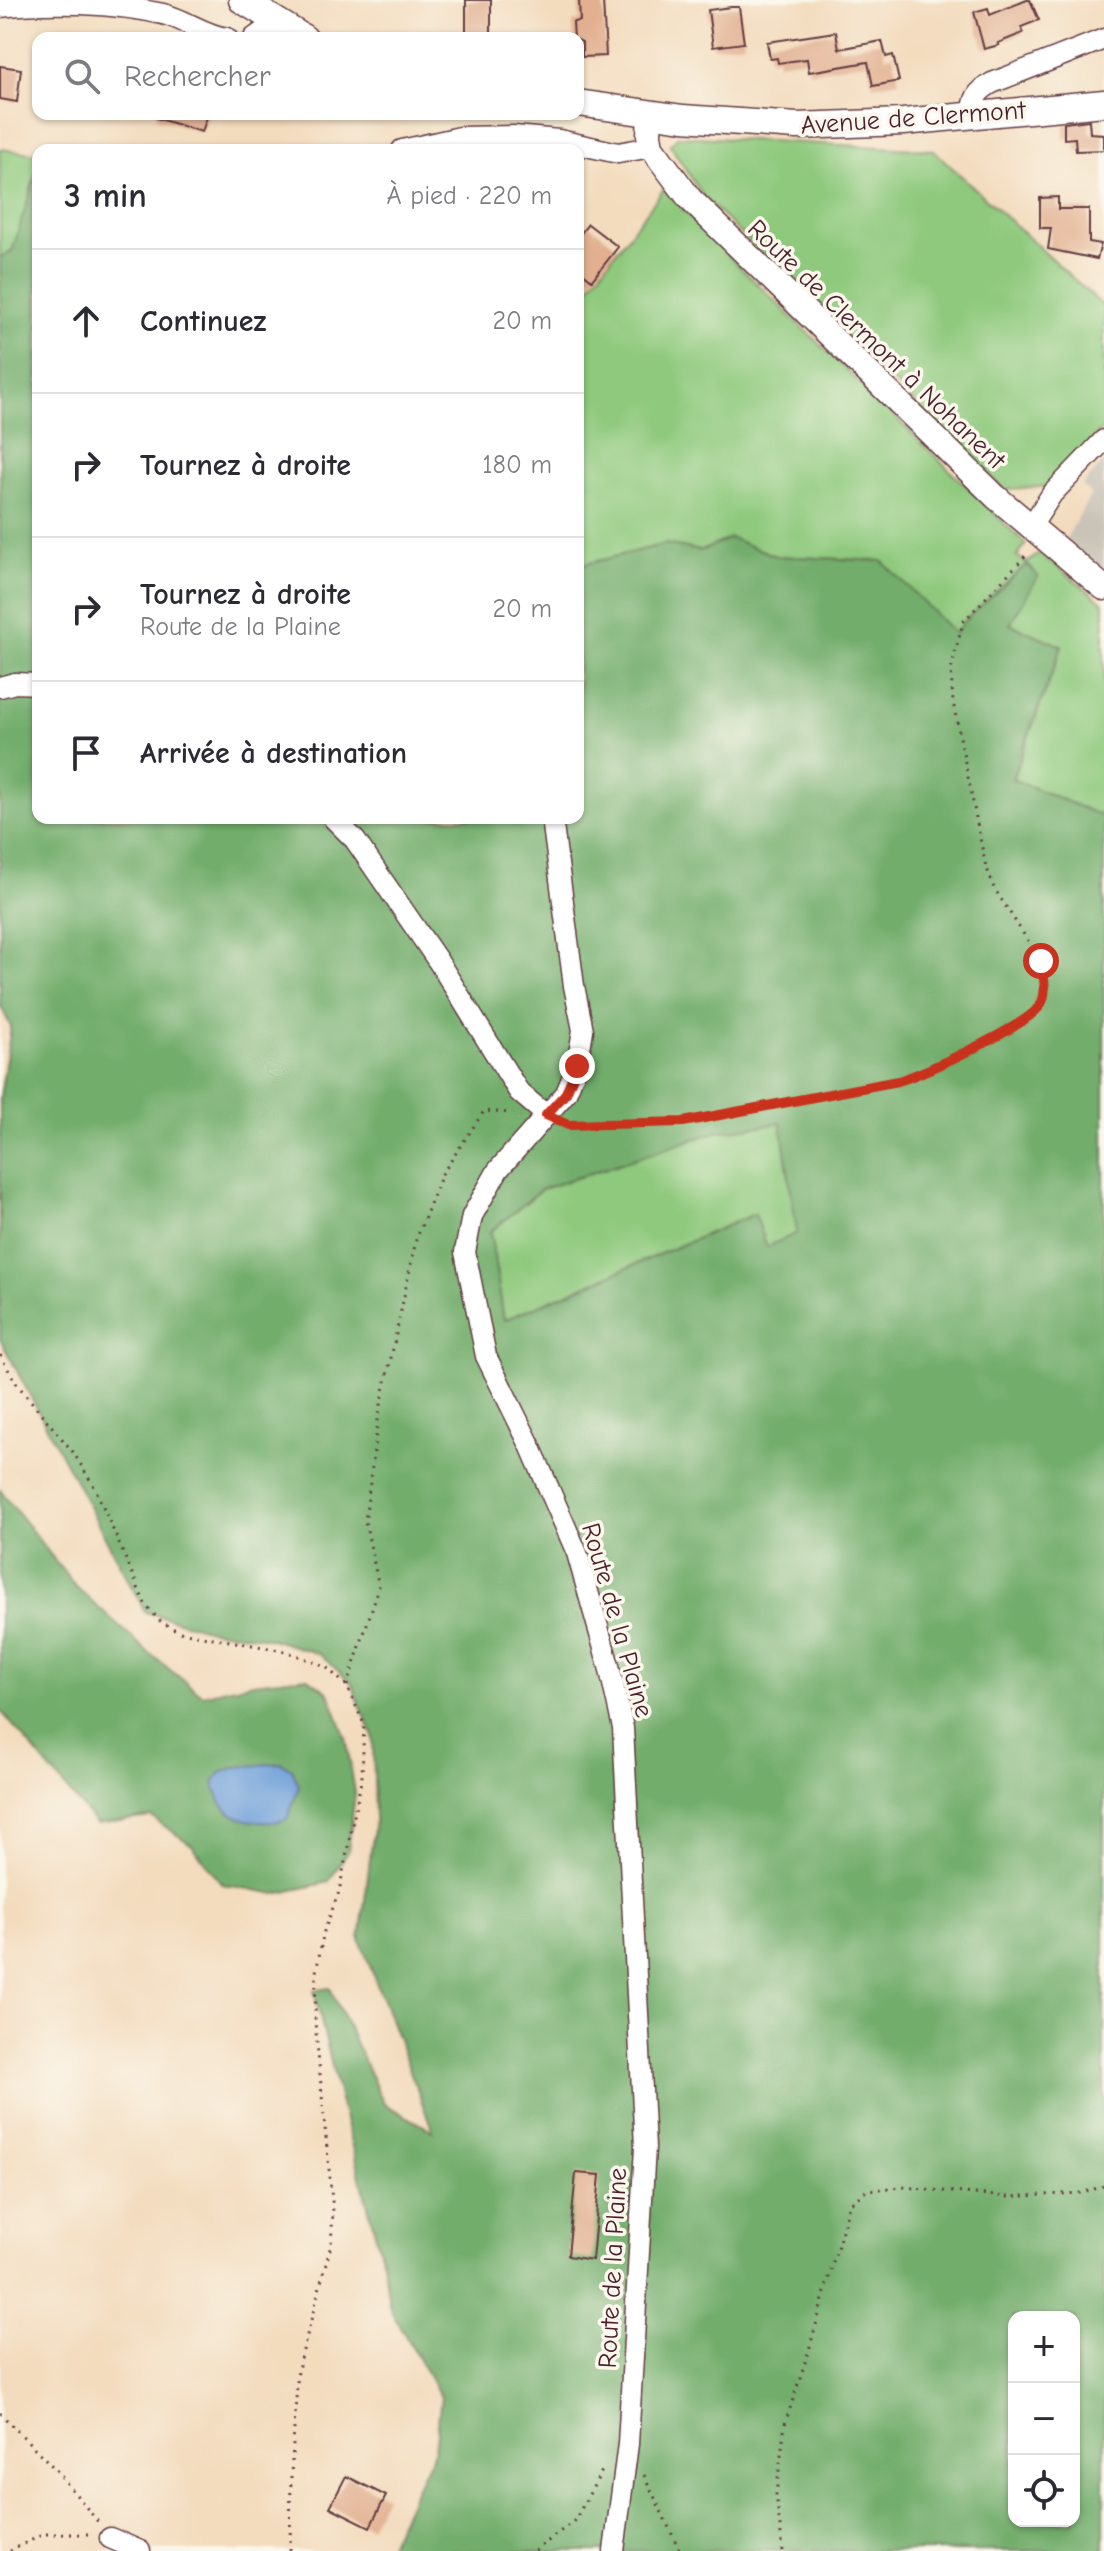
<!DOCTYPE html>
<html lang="fr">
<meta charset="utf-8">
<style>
body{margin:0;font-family:"Comic Neue",sans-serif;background:#f2f2f3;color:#2b2b33}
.controls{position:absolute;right:24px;bottom:24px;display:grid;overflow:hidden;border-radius:16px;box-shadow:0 2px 6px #0004}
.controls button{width:72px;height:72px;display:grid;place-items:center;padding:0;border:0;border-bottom:2px solid #e1e1e2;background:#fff;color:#2b2b33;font:40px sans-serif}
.stop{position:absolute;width:24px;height:24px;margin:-18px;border:6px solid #c8321e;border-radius:50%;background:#fff}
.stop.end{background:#c8321e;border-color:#fff;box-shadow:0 2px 8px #0008}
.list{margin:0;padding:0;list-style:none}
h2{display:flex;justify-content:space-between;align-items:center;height:104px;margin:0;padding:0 32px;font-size:34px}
h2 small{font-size:26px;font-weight:400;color:#7c7c81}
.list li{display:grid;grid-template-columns:52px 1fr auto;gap:24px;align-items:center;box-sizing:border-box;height:144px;padding:0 32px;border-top:2px solid #e1e1e2}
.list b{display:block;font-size:30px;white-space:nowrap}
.list p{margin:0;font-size:26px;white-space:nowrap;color:#7c7c81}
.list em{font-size:26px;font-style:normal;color:#7c7c81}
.icon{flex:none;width:44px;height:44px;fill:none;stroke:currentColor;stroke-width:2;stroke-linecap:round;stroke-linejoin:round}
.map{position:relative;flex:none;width:1104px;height:2551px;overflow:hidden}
.search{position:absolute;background:#fff;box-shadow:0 2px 6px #0004;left:32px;top:32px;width:552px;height:88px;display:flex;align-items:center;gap:20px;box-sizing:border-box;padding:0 28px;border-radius:16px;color:#7c7c81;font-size:30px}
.panel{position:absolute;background:#fff;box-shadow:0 2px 6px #0004;left:32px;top:144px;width:552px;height:680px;border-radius:16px}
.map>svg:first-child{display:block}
.industrial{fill:#c9c3b8}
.green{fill:#8ec97d;stroke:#6c7454;stroke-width:2}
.forest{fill:#72ad6c;stroke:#5e664c;stroke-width:2;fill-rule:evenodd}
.water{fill:#6fa0da;stroke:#5c6082;stroke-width:2}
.building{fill:#e2b091}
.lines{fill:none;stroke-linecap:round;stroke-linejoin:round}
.minor-casing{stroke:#633b41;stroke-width:23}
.tertiary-casing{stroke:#633b41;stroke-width:27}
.secondary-casing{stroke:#633b41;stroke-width:29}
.path{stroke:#633b41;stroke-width:3;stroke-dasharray:2 6;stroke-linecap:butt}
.minor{stroke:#fff;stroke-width:20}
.tertiary{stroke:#fff;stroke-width:24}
.secondary{stroke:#fff;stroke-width:26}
.route{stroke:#c8321e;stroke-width:10}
.labels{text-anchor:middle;stroke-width:7;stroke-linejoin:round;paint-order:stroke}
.street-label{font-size:26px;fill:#4a1f2b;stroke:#fbf7ec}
</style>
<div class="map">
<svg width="1104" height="2551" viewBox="0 0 1104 2551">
<rect width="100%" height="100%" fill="#fbf7ec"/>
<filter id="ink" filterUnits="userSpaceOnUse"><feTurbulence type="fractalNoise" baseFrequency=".0125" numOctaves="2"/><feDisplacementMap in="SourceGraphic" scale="16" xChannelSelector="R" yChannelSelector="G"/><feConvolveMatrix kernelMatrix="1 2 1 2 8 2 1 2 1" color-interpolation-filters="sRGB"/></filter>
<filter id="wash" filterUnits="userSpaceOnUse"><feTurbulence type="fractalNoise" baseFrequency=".006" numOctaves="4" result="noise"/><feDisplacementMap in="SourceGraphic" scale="32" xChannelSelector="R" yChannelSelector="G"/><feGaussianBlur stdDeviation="1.8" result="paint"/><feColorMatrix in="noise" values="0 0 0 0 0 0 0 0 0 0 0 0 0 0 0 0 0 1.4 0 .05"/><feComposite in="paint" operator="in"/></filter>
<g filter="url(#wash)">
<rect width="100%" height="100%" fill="#f3dbbd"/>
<!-- industrial -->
<path class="industrial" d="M1104 462V575L1064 542 1091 494 1082 486Z"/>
<!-- green -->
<path class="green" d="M678 136 933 150 1104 307V427L1050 486 1005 490 705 199 670 145Z
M0 149 38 154V167L12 252 0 257Z
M664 189 706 234 1026 544 1017 556 1027 563 1040 553 1104 603V817L1012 779 1062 647 1010 624 1038 576 956 635 882 561 776 556 730 538 701 551 665 544 578 566V331L587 314 578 302Z
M782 1123 798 1233 766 1248 754 1214 504 1320 490 1232 542 1189 715 1132Z"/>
<!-- forest -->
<path class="forest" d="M38 167V818H578V566L665 544 701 551 730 538 776 556 882 561 955 634 963 622 1027 564 1038 576 1010 624 1062 646 1012 779 1104 817V2551H386L435 2449 441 2397 390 2309 383 2262 342 2109 314 1990 330 1988 384 2104 433 2131 360 1940 375 1819 373 1736 351 1682 319 1654 268 1638 210 1630 145 1612 0 1339V1097L11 1027 0 1004V257L12 252ZM781 1123 797 1233 767 1247 755 1214 504 1320 490 1232 542 1189 715 1132ZM1014 2317H1074V2521H1014Z
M0 1490 74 1585 149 1653 202 1695 252 1683 307 1677 329 1693 346 1738 355 1793 348 1852 328 1882 276 1894 222 1884 192 1845 151 1817 96 1824 0 1710Z"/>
<!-- water -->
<path class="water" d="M281 1763 292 1769 299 1786 287 1819C267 1826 235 1823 221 1803 218 1798 216 1789 214 1784L220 1773 237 1767Z"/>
<g id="blocks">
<!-- building -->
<path class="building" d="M466 0H491V34H466Z
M579 0H603L606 56 582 57V42L574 38 573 22 580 21Z
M1027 0H1030L1039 20 1021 27 1023 33 998 43 999 45 984 49 974 12 988 8 990 15Z
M731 7H739L744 43 713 47 708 10Z
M836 32 839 49 882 41 886 57 893 55 899 81 873 86 868 62 809 72 807 59 778 63 777 58 770 59 767 42Z
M0 66 21 69 17 102 0 99Z
M157 114H208L202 132 156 118Z
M1089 120 1090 133 1104 134V150L1076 151 1075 138 1064 139V123Z
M1058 197V209H1089V242L1101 244 1097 259 1048 249 1051 228H1040V198Z
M588 224 618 247 592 280 578 269V237Z
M576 2173 600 2175 592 2260 568 2256Z
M346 2476 386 2496 370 2527 330 2507Z"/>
</g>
</g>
<g filter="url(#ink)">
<use href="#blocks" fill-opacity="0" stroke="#633b41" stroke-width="2"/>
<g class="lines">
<defs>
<path id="minor" d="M0 7C50 1 113 3 163 14 185 19 204 35 227 38
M254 38 276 22
M972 116C974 98 976 92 992 83L1104 39
M402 150 460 137 514 136 559 140 618 153 651 147
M1030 528 1052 494 1104 440
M0 687 15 683 38 684
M333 818 355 840 438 961 519 1092 546 1115
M552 818 574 986 583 1030 577 1066 566 1093 498 1170 472 1216 465 1252 486 1356 529 1443 577 1553 609 1666 623 1728 645 2147 628 2444 614 2551
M110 2538 140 2551"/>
<path id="tertiary" d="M650 114 649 135 651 147 690 199 996 497 1104 588"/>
<path id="secondary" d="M242 0 304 38
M578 103 683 118 797 126 903 122 1104 103"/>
</defs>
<!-- minor casing -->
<use href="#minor" class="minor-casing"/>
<!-- tertiary casing -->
<use href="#tertiary" class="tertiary-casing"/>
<!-- secondary casing -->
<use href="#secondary" class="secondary-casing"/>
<!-- path -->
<path class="path" d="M565 1124 683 1122 898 1081 920 1075 1022 1021 1041 1005 1045 985 1041 961 994 888 985 863 953 702 951 670 963 622 1029 552
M0 1355 16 1383 73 1452 95 1488 146 1606 161 1622 180 1632 285 1651 325 1666 347 1686 364 1724 362 1776 339 1892 324 1931 316 1972 315 2022 333 2211 331 2245 298 2369 291 2475 290 2551
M347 1686 379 1587 365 1521 378 1419 416 1240 442 1174 484 1111 511 1113
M0 2413 57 2471 98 2522
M644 2475 680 2551
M10 2551 44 2534H91
M535 2551 575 2520 604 2467
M783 2551 776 2494 785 2424 809 2350 849 2205 867 2190 903 2187 1005 2197 1081 2193 1104 2186"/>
<!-- minor -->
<use href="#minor" class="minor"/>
<!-- tertiary -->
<use href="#tertiary" class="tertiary"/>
<!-- secondary -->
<use href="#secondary" class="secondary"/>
</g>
</g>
<g class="lines" filter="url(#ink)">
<!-- route -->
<path class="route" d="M577 1066 566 1093 546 1115 568 1125 683 1122 898 1081C923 1074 1030 1025 1041 1004 1048 991 1043 974 1041 961"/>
</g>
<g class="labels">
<!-- street labels -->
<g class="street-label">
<text transform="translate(913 117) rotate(-4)" y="9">Avenue de Clermont</text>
<text transform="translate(877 344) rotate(44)" y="9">Route de Clermont à Nohanent</text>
<text transform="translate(618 1620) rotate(74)" y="9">Route de la Plaine</text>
<text transform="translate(612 2268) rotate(-87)" y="9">Route de la Plaine</text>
</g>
</g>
</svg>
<div class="controls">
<button>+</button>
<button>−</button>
<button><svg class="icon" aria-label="locate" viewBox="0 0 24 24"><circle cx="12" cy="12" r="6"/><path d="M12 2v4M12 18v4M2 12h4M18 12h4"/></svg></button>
</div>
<div class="stop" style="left:1041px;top:961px"></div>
<div class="stop end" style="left:577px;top:1066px"></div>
<div class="search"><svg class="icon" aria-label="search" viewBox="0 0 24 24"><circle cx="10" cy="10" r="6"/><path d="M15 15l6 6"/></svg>Rechercher</div>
<section class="panel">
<h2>3 min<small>À pied · 220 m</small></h2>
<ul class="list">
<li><svg class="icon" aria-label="ahead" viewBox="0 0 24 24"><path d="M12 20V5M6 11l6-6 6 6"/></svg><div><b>Continuez</b></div><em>20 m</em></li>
<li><svg class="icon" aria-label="right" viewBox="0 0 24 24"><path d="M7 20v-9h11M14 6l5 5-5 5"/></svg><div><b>Tournez à droite</b></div><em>180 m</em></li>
<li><svg class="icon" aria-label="right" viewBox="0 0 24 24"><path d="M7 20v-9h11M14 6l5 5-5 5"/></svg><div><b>Tournez à droite</b><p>Route de la Plaine</p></div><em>20 m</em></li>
<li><svg class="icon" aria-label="arrive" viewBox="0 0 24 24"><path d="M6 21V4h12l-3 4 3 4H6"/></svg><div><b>Arrivée à destination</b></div></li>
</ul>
</section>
</div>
